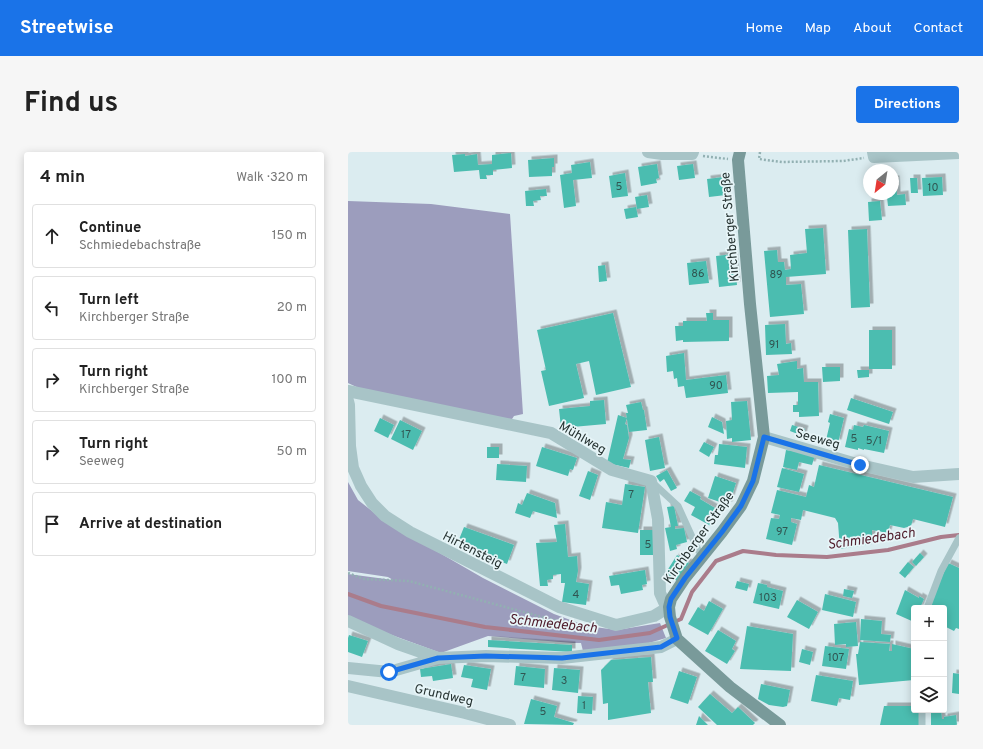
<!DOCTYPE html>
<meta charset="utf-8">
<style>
body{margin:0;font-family:Overpass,sans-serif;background:#f6f6f6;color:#222}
.controls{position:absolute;right:12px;bottom:12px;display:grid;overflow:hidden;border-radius:4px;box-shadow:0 2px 10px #0003}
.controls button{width:36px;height:36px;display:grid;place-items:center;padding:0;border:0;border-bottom:1px solid #e0e0e0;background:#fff;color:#222;font:20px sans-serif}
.compass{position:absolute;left:515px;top:12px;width:36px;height:36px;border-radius:50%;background:#fff;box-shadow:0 2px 10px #0003;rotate:210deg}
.stop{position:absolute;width:12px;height:12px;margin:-9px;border:3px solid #1a73e8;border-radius:50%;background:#fff}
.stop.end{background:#1a73e8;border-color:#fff;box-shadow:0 1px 4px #0008}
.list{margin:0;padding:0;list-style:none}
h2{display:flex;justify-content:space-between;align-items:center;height:52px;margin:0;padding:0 16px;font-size:17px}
h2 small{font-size:13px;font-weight:400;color:#767676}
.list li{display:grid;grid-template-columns:26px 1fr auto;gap:12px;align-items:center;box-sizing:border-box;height:64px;margin:0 8px 8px;padding:0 8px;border:1px solid #e0e0e0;border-radius:4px}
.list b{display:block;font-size:15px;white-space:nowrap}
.list p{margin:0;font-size:13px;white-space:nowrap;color:#767676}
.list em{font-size:13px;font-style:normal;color:#767676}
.icon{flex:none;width:22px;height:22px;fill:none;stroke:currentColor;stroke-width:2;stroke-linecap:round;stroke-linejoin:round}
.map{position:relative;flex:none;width:611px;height:573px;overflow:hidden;border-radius:4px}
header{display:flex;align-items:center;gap:24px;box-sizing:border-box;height:56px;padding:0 20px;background:#1a73e8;color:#fff}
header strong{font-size:19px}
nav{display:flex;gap:22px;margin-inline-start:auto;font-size:14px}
.intro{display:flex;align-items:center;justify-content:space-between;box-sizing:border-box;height:96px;padding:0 24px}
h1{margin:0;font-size:28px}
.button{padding:10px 18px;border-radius:4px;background:#1a73e8;color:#fff;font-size:14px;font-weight:700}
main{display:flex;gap:24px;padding:0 24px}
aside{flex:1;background:#fff;border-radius:4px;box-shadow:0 2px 10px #0003}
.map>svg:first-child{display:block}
.green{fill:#9c9dbd}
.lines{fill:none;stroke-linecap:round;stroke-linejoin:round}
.stream{stroke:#aa7c8b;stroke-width:4}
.building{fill:#4cbdb0;filter:url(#shadow)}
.path{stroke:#92b0b2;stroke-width:2.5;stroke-dasharray:2 2;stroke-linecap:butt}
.lane{stroke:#a8c4c7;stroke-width:7}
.street{stroke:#a8c4c7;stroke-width:12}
.secondary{stroke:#799a9a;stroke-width:12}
.route{stroke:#1a73e8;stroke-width:5}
.labels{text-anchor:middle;stroke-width:3.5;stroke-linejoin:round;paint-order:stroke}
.number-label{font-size:11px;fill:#305652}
.street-label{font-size:13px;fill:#273433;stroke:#e7f5f8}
.water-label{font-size:14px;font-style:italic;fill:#52202f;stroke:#e7f5f8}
</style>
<header>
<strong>Streetwise</strong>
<nav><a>Home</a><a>Map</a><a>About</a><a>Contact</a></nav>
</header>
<div class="intro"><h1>Find us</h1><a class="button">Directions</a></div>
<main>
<aside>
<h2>4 min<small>Walk · 320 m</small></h2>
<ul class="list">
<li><svg class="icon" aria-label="ahead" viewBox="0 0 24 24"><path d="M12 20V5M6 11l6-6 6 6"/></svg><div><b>Continue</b><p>Schmiedebachstraße</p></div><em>150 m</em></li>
<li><svg class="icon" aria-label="left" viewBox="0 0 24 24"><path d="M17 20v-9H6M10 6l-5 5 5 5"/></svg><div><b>Turn left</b><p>Kirchberger Straße</p></div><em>20 m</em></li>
<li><svg class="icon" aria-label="right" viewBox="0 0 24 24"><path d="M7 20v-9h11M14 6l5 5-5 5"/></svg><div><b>Turn right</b><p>Kirchberger Straße</p></div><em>100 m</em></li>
<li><svg class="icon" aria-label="right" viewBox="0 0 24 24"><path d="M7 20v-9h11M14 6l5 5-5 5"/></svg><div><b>Turn right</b><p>Seeweg</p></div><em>50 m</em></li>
<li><svg class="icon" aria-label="arrive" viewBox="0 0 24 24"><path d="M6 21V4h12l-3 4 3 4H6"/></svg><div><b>Arrive at destination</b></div></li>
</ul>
</aside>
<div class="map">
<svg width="611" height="573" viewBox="0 0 611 573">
<defs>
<filter id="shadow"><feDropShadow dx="3.5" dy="-3.5" stdDeviation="0" flood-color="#0004"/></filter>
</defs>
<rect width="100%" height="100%" fill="#dbecf0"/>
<!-- green -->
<path class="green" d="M0 49 83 52 162 62 175 262 166 264 162 270 15 238 0 231Z
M0 330 10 348 38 370 135 426 206 462 239 474 269 478 312 471 318 486 280 497 235 499 233 491H225L140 484 93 501 0 467V422L45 428 40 425 0 419Z"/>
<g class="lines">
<!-- stream -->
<path class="stream" d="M0 442 33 454 137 475 251 488 302 481 333 467 344 440 368 409 395 399 428 403 479 405 540 398 593 385 611 383"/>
</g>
<!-- building -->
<path class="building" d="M163 1 164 16 145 18V23H138L139 27H132L131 18 106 20 104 3 117 2V4L129 2 130 13 144 12V3Z
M206 6V15H204V24L181 25 180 8Z
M242 10 244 26 225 28 228 54 216 56 212 23 224 21 223 13Z
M309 12 311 26 308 27 309 31 293 34 290 15Z
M345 12 347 26 331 28 329 14Z
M277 21 280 44 264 46 261 24Z
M376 25 378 43 361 45 359 27Z
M594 25 595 43 575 44 574 26Z
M562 26H569L570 41H563Z
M545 27H548L549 43 557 42 558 53 540 54 539 45 530 46V42H545Z
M198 37 199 44H192L193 48 185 49 186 54H178L177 39Z
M299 43 301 55 289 57 287 45Z
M532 49 534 68 521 69 520 50Z
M288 55 290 65 278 67 276 57Z
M475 76 478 122 438 125V133L453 132 456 162 422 165 416 99 429 98 430 110H436L437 118 443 117 442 103 459 101 457 77Z
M519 77 522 155 503 156 500 78Z
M386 102 389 133 371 135 368 104Z
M358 109 361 131 341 133 339 111Z
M257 113 259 129 251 130 250 114Z
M265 161 283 235 248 243 241 209 228 212 236 246 201 254 193 219 198 218 189 178Z
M358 161H365V168H381V189L335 190V188L328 189 327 174H335V169H359Z
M437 172 438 192 443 191 444 202 418 203 417 173Z
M521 178H544V217H521Z
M336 201 338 228 378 223 380 241 338 246 336 234 330 235 329 226 326 227 325 219 319 220 318 204Z
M449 209V217L455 216 456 230H470L471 264 451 265V260H445V253H450V240L420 241 419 224 431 223 429 212Z
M474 215H492V229L475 230Z
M509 218H521V225L510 226Z
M503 246 545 260 541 272 499 258Z
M256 248 258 272 213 276 211 257 242 254V249Z
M399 249 403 288 384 290V286L379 287 378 269 384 268 383 250Z
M293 250 295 258H296L299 278 281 280 278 261H280L278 253Z
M482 262 496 266 490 291 478 288 482 271 480 270Z
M270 263 279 266 277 272 279 273 281 286 275 307 283 308 281 316 259 311Z
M364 265 374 270 376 282 360 275Z
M32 266 46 273 40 286 26 279Z
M52 268 74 279 65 298 43 287Z
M444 273 457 277 455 284 442 279Z
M506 273 515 275 516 273 541 279 536 301 516 297V298L510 296V298L497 295 501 277 505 278Z
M311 285 317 316 302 319 297 288Z
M356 290 366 295 361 305 351 299Z
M371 292 399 295 397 316 366 312 367 303H370Z
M139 295H151V306H139Z
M194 295 229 306 225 318 222 317 220 324 188 314Z
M438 298 467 303 464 313 451 310 449 318 435 315Z
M149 312 179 314 178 330 148 328Z
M471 313 605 345 597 375 565 367 563 374 556 376 542 373 540 381 524 378V392L492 397 490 371 487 366 455 358 453 368 443 366V370L449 372 444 393 418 387 423 366 431 367 432 363 423 361 429 338 458 345 461 333 466 335Z
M434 316 456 322 451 340 429 335Z
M319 318 329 336 323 339 316 327 312 330 308 324Z
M240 319 250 323 242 348 231 344Z
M367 324 388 331 381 353 360 346Z
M277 332 297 335 290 381 254 376 258 350 274 353Z
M342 339 353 345 352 347 372 359 363 374 343 363 347 355 336 349Z
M179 341 207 351 209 366 185 359 182 366 167 361 170 351 174 353Z
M326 354 330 374H327V377L336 376 339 390 328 393 329 397 322 399 317 376 323 375 319 355Z
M217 372 220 405 229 404 230 419 228 430 241 432 238 453 214 450 217 431H213V422L205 423V427L199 428 200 434H192L188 391 209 390 206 373Z
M116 375 166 393 159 412 128 400 129 397 110 390Z
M292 378H306V403H292Z
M572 401 576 405 568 414 564 410Z
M329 403 341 411 329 429 317 422Z
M560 410 566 415 557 426 551 421Z
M600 411 611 416V477L608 476 606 479 596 474V456H580Z
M297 418 299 432 294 433 295 438 273 442 271 433 263 434 261 424Z
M389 429 401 432 399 439 387 436Z
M410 431 419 433V435L435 439 431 457 405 451Z
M496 437 506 439 504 446 495 444Z
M557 438 571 446V444L576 447 572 456H566V470L548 462Z
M477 442 508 450 505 465 474 458Z
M449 448 470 460 461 477 439 465Z
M361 449 375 457 360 483 340 472 350 455 356 459Z
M513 467 534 469 533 482 543 483 542 490 512 488Z
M508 470 510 494 498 495V492L487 493 486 472Z
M399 474 445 482 443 519 392 517Z
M370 478 388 489 384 497 387 499 379 512 357 499Z
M1 483 20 489 14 505 0 500V486Z
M140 488 224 493V500L140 495Z
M512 490 542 492 541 499H544V492L566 497V528L511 533 508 502H510Z
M477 494 501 497 498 517 474 514Z
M454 497 465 500 462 513 451 510Z
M303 505 305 530H300L303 561 260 568V551L255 552 253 518 263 508Z
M103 512 105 526 85 529 84 524 73 525 72 517Z
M116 513 143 517 139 538 123 535 125 527 113 525Z
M168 514 197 517 196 536 166 533Z
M206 516 232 518 230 541 204 538Z
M331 519 349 525 340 552 322 546Z
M605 521 611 522V542L604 541Z
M468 523 505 529 502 548 491 546 489 554 463 549Z
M413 532 442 538 439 554 435 555 421 553 410 547Z
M362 542 384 561 390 555 407 571 405 573H369L350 555Z
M230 544 245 545 244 562 229 561Z
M183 547 209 554 206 565 226 571 225 573 176 572Z
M536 554H566V558H571V573H532Z
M583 558H593L594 567H596V565L608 563 609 573H583Z
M351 564 360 573H348Z"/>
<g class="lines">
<!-- path -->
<path class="path" d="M412 0 411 7 434 10 495 9 516 6
M355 4 380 7
M0 421 16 427 61 429 224 473
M596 528H600"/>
<!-- lane -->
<path class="lane" d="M304 330 330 354 350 398 355 404
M579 456 593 419 611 386
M574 558V573"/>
<!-- street -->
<path class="street" d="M300 0 314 2H344L345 0
M525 0 526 5 611 1
M0 239 203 281 264 318 303 329 310 367 312 441 316 450 321 455 306 464 268 473 211 455 62 380 37 364 24 351 13 334 5 316 2 294 1 253 0 249
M416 285 512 313 565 325 611 322
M0 469 50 492 90 506 138 504 214 506 313 495 329 487
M0 516 41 520 90 506
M0 534 117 561 162 573"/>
<!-- secondary -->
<path class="secondary" d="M392 0 390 8 402 152 416 285 405 329 393 354 374 380 337 426 323 447 321 455 322 465 329 487 382 535 432 573"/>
</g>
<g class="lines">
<!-- route -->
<path class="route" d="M41 520 90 506 138 504 214 506 313 495 329 486 322 465 321 455 323 447 337 426 374 380 393 354 405 329 416 285 512 313"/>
</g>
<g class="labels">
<!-- number labels -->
<g class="number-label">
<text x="271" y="38">5</text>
<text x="585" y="39">10</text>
<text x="350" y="125">86</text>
<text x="428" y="126">89</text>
<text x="426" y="196">91</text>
<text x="368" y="237">90</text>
<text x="58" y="286">17</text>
<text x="506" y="290">5</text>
<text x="526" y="292">5/1</text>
<text x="283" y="346">7</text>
<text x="434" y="383">97</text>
<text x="300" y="396">5</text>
<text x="228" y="446">4</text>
<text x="420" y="449">103</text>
<text x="488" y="509">107</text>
<text x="175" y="529">7</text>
<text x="216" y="532">3</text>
<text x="236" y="557">1</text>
<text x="195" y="563">5</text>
</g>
<!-- street labels -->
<g class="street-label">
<text transform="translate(381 75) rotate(-95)" y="5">Kirchberger Straße</text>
<text transform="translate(235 285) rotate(30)" y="5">Mühlweg</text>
<text transform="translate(470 286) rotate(16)" y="5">Seeweg</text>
<text transform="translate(350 385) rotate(-54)" y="5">Kirchberger Straße</text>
<text transform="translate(125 397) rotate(27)" y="5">Hirtensteig</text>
<text transform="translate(96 542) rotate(13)" y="5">Grundweg</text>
</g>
<!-- water labels -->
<g class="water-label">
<text transform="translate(523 386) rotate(-8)" y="5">Schmiedebach</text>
<text transform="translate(205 471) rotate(6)" y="5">Schmiedebach</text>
</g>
</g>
</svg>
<div class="controls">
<button>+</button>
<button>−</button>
<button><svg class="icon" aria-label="layers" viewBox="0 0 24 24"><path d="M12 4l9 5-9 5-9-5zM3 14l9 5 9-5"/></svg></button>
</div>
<svg class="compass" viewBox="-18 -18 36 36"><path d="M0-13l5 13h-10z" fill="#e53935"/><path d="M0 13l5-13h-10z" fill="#767676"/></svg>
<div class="stop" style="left:41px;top:520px"></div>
<div class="stop end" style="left:512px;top:313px"></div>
</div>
</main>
